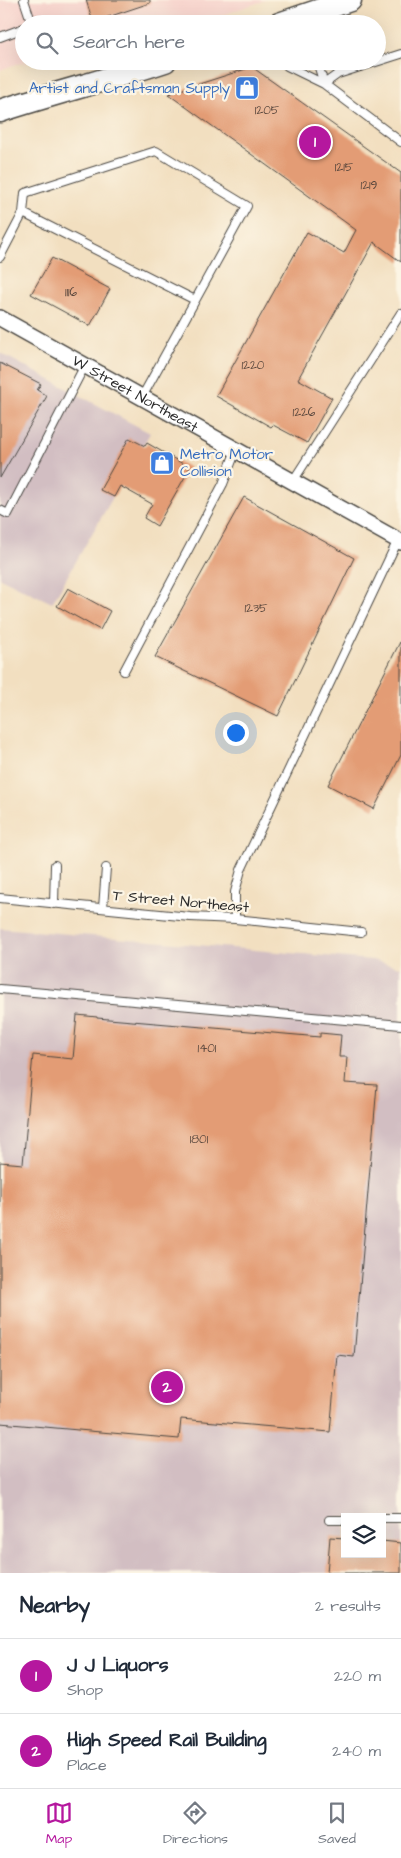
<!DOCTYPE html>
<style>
body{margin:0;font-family:"Architects Daughter",sans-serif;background:#f6f6f7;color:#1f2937}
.controls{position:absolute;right:15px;bottom:15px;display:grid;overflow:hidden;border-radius:0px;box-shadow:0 5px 20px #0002}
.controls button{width:45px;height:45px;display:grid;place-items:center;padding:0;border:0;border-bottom:1px solid #e0e1e3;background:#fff;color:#1f2937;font:25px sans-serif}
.you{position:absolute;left:235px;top:732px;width:18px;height:18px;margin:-12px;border:4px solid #fff;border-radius:50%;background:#1a73e8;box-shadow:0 0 0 8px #1a73e833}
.badge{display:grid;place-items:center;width:32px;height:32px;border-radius:50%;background:#b5179e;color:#fff;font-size:16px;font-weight:700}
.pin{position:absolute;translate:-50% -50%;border:2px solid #fff;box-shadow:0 1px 5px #0006}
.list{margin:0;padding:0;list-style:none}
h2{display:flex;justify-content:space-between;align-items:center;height:65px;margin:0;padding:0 20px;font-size:21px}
h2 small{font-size:16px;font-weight:400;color:#747a83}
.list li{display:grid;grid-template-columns:32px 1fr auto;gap:15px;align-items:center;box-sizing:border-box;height:75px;padding:0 20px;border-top:1px solid #e0e1e3}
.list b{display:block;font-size:19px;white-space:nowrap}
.list p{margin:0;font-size:16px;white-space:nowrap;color:#747a83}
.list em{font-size:16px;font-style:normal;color:#747a83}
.icon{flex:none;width:28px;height:28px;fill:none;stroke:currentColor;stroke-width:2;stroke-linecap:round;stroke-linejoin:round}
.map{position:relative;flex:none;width:401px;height:1573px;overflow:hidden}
.search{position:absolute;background:#fff;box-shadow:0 5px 20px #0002;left:15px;right:15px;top:15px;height:55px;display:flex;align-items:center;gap:12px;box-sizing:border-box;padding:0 18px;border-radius:28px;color:#747a83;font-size:19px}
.sheet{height:215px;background:#fff}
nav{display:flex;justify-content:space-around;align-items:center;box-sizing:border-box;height:70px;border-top:1px solid #e0e1e3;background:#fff;font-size:14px;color:#747a83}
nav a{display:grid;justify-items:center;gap:2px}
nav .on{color:#b5179e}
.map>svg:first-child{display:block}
.built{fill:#f7d0ca}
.industrial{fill:#d2bec2;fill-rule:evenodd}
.building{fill:#e39c74}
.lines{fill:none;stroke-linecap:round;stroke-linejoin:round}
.service-casing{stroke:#494641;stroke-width:10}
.minor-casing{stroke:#494641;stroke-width:18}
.primary-casing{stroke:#494641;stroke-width:25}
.service{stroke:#fff;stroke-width:8}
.minor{stroke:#fff;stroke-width:15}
.primary{stroke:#fff;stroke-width:22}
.labels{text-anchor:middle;stroke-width:4.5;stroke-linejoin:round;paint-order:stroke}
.number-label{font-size:12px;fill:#59473d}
.shop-label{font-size:15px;fill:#366cbe;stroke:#fcf5e5;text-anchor:end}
.street-label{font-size:15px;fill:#2b2b2b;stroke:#fcf5e5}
</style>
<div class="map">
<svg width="401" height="1573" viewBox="0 0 401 1573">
<rect width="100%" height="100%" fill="#fcf5e5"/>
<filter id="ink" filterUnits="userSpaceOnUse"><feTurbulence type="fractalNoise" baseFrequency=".02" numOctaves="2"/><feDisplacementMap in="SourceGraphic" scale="10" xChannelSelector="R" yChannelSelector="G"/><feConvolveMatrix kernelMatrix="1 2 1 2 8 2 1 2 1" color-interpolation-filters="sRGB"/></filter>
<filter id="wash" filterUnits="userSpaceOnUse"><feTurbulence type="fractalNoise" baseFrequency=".0096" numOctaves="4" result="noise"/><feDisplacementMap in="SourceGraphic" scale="20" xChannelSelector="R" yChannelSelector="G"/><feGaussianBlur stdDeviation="1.12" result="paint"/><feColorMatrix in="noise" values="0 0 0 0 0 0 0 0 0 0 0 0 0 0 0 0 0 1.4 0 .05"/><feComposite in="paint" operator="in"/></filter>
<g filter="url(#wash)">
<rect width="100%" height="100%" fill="#f2dfc0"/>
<!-- built -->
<path class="built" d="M0 0H266L196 24H24V61H36L16 64 0 70Z"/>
<!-- industrial -->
<path class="industrial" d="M0 353 150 433 52 603 0 578Z
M0 928 372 960 401 967V1573H0ZM345 1517H382V1554H345Z"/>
<g id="blocks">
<!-- building -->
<path class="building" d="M86 0H150V3L93 22Z
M252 67 401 173V262L374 242 298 379 332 398 307 443 273 425 271 427 216 396 307 232 344 253 356 230 168 94Z
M52 258 110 289 90 326 31 294Z
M0 363 41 384 37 390 47 396 0 478Z
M129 438 145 446 147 443 190 468 157 526 144 518 152 504 120 486 114 497 100 490Z
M244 497 354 558 278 716 155 657Z
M68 588 110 611 100 630 57 606Z
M401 640V755L374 809 328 785Z
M77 1015 97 1017V1018L320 1037V1033L341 1035 339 1057H347L345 1083 377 1085 354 1357 337 1355 330 1432 181 1419 179 1439 0 1423V1162L23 1164 33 1055 73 1059Z
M330 1537 345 1538V1554H382V1541L401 1543V1573H327Z"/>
</g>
</g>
<g filter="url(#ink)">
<use href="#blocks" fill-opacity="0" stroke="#494641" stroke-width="1"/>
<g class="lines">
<defs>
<path id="service" d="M24 0 32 24
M0 37 24 28
M285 61 287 66 324 84 401 142
M317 61 324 84
M324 84 338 74 401 54
M23 213 195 300
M0 257 23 213 25 193 156 151 247 206 142 397
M293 481 401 313
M0 510 8 514 85 365
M124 671 223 484 236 450
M0 898 190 917 235 919 361 932
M54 904 55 865
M103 908 106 868
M235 919V892L241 870 398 540
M0 989 401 1025
M382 1518H401
M329 1520H345"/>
<g id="minor">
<path id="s1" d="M0 318 401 542"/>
</g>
<path id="primary" d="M279 24 350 0
M0 111C55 93 111 79 165 61"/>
</defs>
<!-- service casing -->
<use href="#service" class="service-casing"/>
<!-- minor casing -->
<use href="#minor" class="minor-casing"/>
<!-- primary casing -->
<use href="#primary" class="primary-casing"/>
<!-- service -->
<use href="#service" class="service"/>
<!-- minor -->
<use href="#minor" class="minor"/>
<!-- primary -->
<use href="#primary" class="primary"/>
</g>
</g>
<!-- icons -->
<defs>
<symbol id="shop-square" viewBox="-11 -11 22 22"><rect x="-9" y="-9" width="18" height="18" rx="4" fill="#3f7fe0" stroke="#fcf5e5"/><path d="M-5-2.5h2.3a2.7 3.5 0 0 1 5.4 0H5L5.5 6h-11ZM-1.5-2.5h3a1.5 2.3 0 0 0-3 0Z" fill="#fff"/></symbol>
</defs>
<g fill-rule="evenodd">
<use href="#shop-square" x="233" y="74" width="28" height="28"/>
<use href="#shop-square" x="148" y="449" width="28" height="28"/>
</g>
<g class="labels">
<!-- number labels -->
<g class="number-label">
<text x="267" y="114">1205</text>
<text x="344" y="171">1215</text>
<text x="369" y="189">1219</text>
<text x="71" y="296">1116</text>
<text x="253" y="369">1220</text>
<text x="304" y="416">1226</text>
<text x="256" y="612">1235</text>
<text x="207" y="1052">1401</text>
<text x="199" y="1143">1801</text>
</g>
<!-- shop labels -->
<g class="shop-label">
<text x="230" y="93">Artist and Craftsman Supply</text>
<text x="180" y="459" text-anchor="start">Metro Motor<tspan x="180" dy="17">Collision</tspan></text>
</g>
<!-- street labels -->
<g class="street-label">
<text dy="5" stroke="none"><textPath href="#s1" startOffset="155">W Street Northeast</textPath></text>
<text transform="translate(181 901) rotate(5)" y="5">T Street Northeast</text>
</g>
</g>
</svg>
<div class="controls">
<button><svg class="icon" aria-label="layers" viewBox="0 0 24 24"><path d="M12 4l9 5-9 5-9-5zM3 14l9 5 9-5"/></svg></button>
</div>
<div class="you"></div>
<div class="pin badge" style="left:315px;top:142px">1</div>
<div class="pin badge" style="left:167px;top:1387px">2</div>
<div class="search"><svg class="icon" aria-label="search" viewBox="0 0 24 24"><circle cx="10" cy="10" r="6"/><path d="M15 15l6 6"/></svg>Search here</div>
</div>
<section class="sheet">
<h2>Nearby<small>2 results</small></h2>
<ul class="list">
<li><span class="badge">1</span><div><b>J J Liquors</b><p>Shop</p></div><em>220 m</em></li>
<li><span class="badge">2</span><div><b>High Speed Rail Building</b><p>Place</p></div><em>240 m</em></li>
</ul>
</section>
<nav>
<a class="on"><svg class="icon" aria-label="map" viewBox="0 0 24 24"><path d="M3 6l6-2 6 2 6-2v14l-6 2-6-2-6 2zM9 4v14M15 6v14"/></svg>Map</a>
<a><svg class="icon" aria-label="directions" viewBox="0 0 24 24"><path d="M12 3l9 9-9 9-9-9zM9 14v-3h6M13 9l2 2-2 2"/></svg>Directions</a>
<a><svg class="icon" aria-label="saved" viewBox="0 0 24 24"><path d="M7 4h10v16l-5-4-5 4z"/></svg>Saved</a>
</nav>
